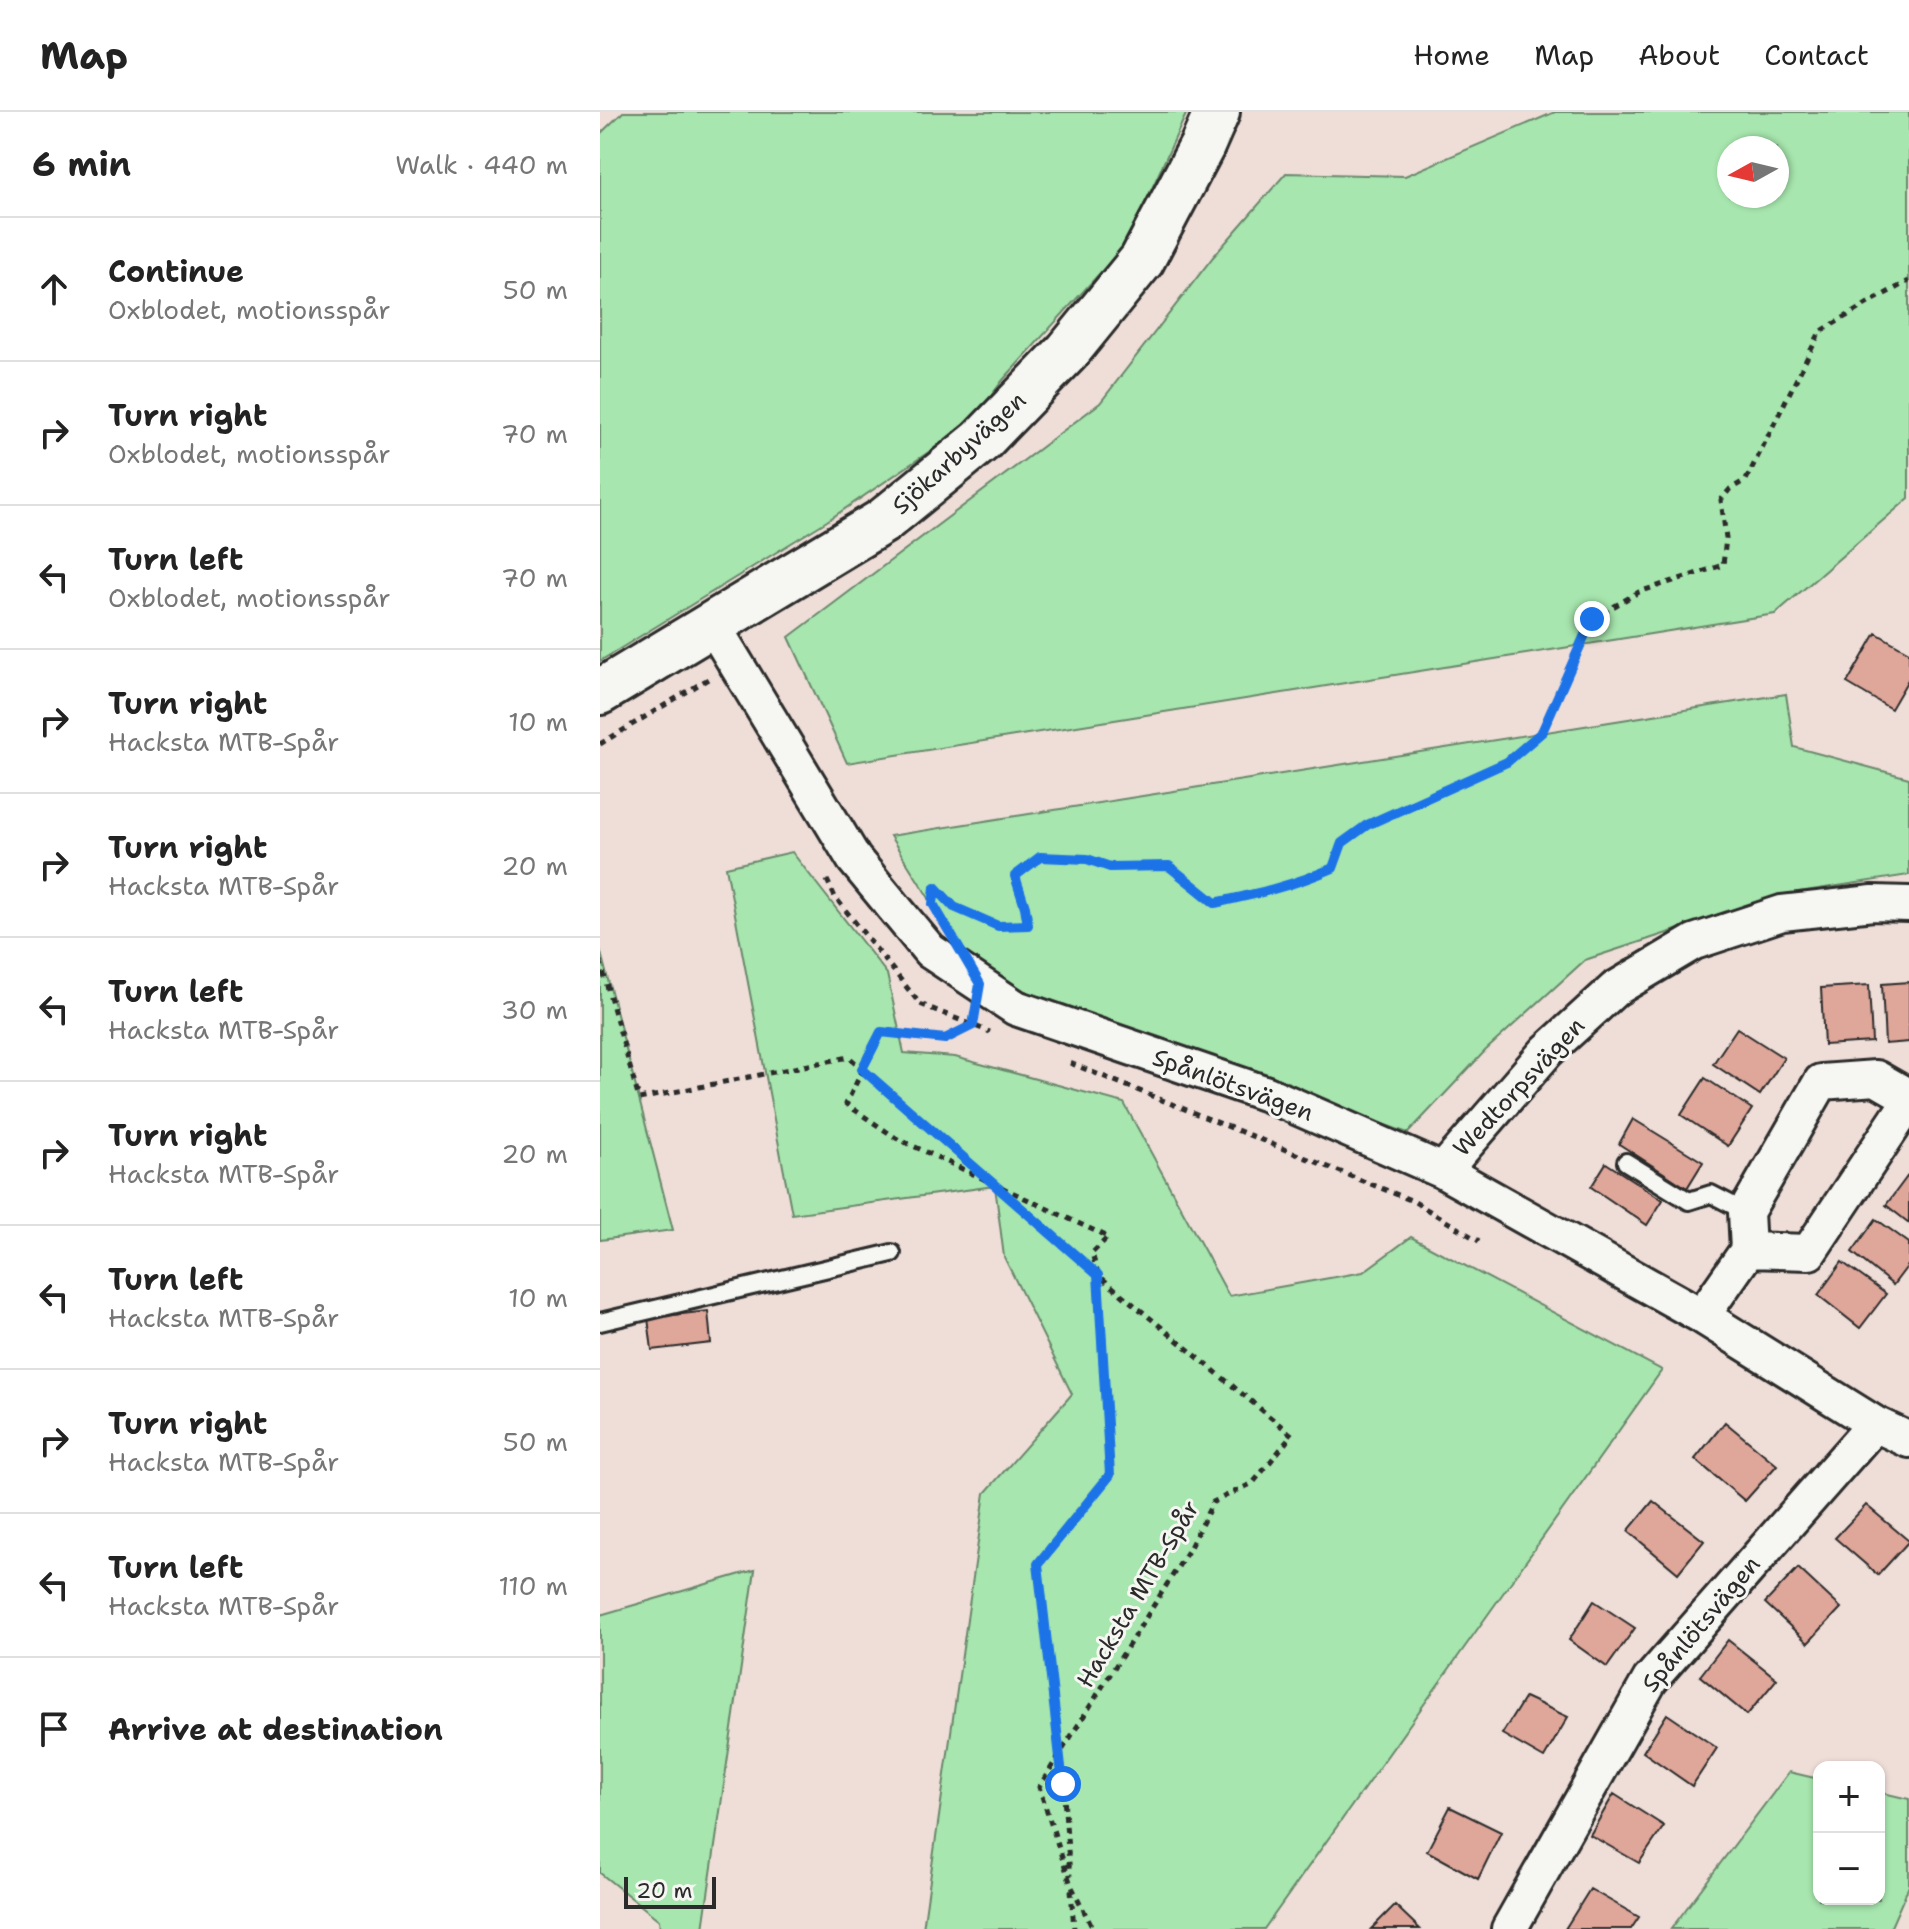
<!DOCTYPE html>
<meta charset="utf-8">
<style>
body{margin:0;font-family:"Shantell Sans",sans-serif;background:#f6f6f6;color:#222}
.controls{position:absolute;right:24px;bottom:24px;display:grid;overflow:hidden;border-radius:16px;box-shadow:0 2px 6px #0004}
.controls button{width:72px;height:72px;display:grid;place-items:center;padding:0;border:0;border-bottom:2px solid #e0e0e0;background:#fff;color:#222;font:40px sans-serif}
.compass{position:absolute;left:1117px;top:24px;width:72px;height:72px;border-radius:50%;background:#fff;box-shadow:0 2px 6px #0004;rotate:262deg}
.scale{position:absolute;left:24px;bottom:20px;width:92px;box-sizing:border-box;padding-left:8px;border:4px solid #2b2b2b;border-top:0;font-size:22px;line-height:28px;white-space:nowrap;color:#2b2b2b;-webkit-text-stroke:6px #f6f6f2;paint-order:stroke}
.stop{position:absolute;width:24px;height:24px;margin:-18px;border:6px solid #1a73e8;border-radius:50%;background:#fff}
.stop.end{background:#1a73e8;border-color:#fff;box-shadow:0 2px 8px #0008}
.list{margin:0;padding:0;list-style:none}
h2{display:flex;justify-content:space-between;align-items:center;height:104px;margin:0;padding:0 32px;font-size:34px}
h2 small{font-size:26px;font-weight:400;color:#767676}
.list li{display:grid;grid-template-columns:52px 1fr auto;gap:24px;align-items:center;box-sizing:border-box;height:144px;padding:0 32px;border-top:2px solid #e0e0e0}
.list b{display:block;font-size:30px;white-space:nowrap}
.list p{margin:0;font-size:26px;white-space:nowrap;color:#767676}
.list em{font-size:26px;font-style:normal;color:#767676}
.icon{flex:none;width:44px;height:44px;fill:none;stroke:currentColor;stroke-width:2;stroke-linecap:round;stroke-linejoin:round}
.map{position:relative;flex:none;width:1309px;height:1817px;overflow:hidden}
header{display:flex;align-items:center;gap:48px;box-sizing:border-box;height:112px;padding:0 40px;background:#fff;border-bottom:2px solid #e0e0e0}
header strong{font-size:38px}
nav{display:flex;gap:44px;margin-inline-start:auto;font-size:28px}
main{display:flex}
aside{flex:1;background:#fff}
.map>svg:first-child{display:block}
.green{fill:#a7e6ae;stroke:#69886c;stroke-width:2;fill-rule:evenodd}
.building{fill:#dfa69a;stroke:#2b2b2b;stroke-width:2}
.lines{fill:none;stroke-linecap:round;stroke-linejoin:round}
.lane-casing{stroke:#2b2b2b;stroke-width:22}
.street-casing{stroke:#2b2b2b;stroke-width:40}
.secondary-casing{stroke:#2b2b2b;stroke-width:50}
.path{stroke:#2b2b2b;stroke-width:5;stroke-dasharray:6 6;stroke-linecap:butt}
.lane{stroke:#f6f6f2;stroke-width:16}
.street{stroke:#f6f6f2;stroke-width:34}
.secondary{stroke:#f6f6f2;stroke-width:44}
.route{stroke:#1a73e8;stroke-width:10}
.labels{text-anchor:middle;stroke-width:6;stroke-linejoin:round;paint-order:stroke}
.street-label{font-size:24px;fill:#2b2b2b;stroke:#f6f6f2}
</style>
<header>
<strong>Map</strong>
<nav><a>Home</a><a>Map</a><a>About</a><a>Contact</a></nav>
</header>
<main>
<aside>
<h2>6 min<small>Walk · 440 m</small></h2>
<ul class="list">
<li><svg class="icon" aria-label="ahead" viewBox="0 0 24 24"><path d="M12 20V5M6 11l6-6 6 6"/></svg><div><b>Continue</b><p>Oxblodet, motionsspår</p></div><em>50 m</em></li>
<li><svg class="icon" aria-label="right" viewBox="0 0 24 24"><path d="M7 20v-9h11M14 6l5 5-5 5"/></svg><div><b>Turn right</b><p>Oxblodet, motionsspår</p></div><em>70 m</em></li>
<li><svg class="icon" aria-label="left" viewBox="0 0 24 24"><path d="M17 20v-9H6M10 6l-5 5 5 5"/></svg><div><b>Turn left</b><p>Oxblodet, motionsspår</p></div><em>70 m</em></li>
<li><svg class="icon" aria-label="right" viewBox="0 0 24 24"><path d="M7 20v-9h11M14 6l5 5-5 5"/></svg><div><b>Turn right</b><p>Hacksta MTB-Spår</p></div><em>10 m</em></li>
<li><svg class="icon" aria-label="right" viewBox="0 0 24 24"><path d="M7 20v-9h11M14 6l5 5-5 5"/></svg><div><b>Turn right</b><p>Hacksta MTB-Spår</p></div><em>20 m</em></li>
<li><svg class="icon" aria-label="left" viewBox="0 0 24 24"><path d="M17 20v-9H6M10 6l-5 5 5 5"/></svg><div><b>Turn left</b><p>Hacksta MTB-Spår</p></div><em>30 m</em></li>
<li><svg class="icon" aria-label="right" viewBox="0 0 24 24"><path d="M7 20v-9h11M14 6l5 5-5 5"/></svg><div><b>Turn right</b><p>Hacksta MTB-Spår</p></div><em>20 m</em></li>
<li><svg class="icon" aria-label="left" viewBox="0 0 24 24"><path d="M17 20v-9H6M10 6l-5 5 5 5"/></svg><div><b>Turn left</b><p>Hacksta MTB-Spår</p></div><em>10 m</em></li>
<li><svg class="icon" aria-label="right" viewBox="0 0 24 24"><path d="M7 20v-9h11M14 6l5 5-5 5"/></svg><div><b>Turn right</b><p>Hacksta MTB-Spår</p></div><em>50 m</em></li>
<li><svg class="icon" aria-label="left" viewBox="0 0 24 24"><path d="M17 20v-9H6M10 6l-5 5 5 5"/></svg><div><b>Turn left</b><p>Hacksta MTB-Spår</p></div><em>110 m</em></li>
<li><svg class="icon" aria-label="arrive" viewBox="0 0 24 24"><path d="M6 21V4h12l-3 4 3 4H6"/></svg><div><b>Arrive at destination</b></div></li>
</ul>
</aside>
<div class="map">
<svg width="1309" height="1817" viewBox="0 0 1309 1817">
<rect width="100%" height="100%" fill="#efded8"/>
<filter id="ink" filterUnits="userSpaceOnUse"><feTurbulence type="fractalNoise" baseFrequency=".0125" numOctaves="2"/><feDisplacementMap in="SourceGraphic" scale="16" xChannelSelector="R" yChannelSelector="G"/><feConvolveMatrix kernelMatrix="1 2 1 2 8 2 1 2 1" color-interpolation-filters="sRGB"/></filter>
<g filter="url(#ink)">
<!-- green -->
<path class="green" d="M23 0H587L527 131 403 268 370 312 227 409 0 549V22Z
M955 0H1309V386L1175 502 247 651 189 525 500 291 613 145 686 61 805 64ZM1129 36H1177V84H1129Z
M1186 582 1194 635 1309 666V763L1186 782 985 848 886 938 808 1021 448 895 366 845 290 724Z
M192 740 287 862 304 941 355 945 524 991 629 1184 763 1160 811 1125 1062 1258 664 1817H323L385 1381 472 1282 404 1145 395 1074 192 1102 126 755Z
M0 837 73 1118 0 1128Z
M155 1458 103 1817H60L59 1808 0 1761V1503Z
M1189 1660 1219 1667V1787H1279V1680L1309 1687V1774L1290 1817H1071Z"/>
<!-- building -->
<path class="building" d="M1276 521 1309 540V566L1291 597 1247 571Z
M1309 870V930L1285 932 1282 872Z
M1269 873 1272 930 1224 933 1221 876Z
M1137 916 1184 946 1160 983 1113 952Z
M1105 966 1152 997 1128 1034 1081 1003Z
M1033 1007 1103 1050 1087 1076 1019 1032Z
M1006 1051 1063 1088 1047 1113 991 1075Z
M1309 1062V1111L1286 1093Z
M1276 1107 1309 1131V1152L1293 1173 1252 1140Z
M1242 1150 1286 1182 1260 1216 1218 1183Z
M108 1199 111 1231 52 1238 48 1206Z
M1125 1310 1177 1353 1145 1389 1095 1347Z
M1053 1389 1104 1429 1078 1461 1028 1419Z
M1266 1393 1309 1429 1278 1463 1235 1426Z
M1198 1456 1241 1496 1208 1531 1165 1491Z
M994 1489 1035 1516 1007 1555 969 1528Z
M1128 1528 1177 1567 1147 1603 1100 1564Z
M925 1585 968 1605 944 1646 902 1622Z
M1067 1602 1117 1636 1092 1674 1043 1640Z
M1014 1682 1064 1714 1039 1751 990 1723Z
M850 1695 901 1720 878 1767 827 1739Z
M990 1777 1039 1805 1031 1817H965Z
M795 1793 820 1817H771Z"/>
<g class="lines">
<defs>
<path id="lane" d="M1026 1050 1089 1089 1111 1082 1146 1100
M0 1210 292 1141"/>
<path id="street" d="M112 512 254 747 330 839 416 896 667 982 843 1059 1102 1204 1275 1312 1309 1328
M843 1059 947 939 1015 877 1094 830 1182 801 1273 791 1309 792
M1148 1138 1209 1140 1309 990
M1102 1204 1148 1138 1146 1100 1221 970 1276 966 1309 985
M909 1817 1050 1568 1275 1312"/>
<path id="secondary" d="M0 580 283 409 381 329 468 239 542 148 602 34 617 0"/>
</defs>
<!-- lane casing -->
<use href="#lane" class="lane-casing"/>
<!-- street casing -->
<use href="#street" class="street-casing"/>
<!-- secondary casing -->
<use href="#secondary" class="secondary-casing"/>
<!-- path -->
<path class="path" d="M0 632 108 567
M227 768 235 785 320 892 390 920
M333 793 335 775 354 795 398 814 428 813 425 795 415 764 440 745 487 747 510 755 569 754 615 791 666 780 733 756 742 731 767 713 907 650 942 620 992 507 1039 480 1123 453 1126 426 1121 388 1130 377 1146 368 1220 220 1270 190 1309 169
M0 849 39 987 249 945 387 1067
M374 906 373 913 345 927 281 920 246 992 296 1026 508 1125 492 1141 498 1163 692 1323 653 1371 613 1390 588 1439 439 1675 471 1773 493 1817
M470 951 813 1089 879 1129
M400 1078 498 1163 510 1363 438 1452 463 1672 470 1764
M471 1778 474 1817"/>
<!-- lane -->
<use href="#lane" class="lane"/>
<!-- street -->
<use href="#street" class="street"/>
<!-- secondary -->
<use href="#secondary" class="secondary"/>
</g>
</g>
<g class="lines" filter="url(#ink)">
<!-- route -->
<path class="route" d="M463 1672 438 1452 510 1363 498 1163 262 957 281 920 345 927 373 913 380 872 333 792 335 775 354 795 398 814 428 813 425 795 415 764 440 745 487 747 510 755 569 754 615 791C656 782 695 773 733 756L742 731 767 713 907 650 942 620 992 507"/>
</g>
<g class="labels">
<!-- street labels -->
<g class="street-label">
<text transform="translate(359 341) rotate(-42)" y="8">Sjökarbyvägen</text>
<text transform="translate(633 973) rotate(20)" y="8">Spånlötsvägen</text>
<text transform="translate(919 975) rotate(-47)" y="8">Wedtorpsvägen</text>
<text transform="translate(538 1482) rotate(-59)" y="8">Hacksta MTB-Spår</text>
<text transform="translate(1101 1512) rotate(-50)" y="8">Spånlötsvägen</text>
</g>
</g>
</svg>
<div class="controls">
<button>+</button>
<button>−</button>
</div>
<svg class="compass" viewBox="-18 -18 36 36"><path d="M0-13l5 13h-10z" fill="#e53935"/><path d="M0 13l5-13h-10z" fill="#767676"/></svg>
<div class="scale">20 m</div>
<div class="stop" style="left:463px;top:1672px"></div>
<div class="stop end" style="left:992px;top:507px"></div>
</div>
</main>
